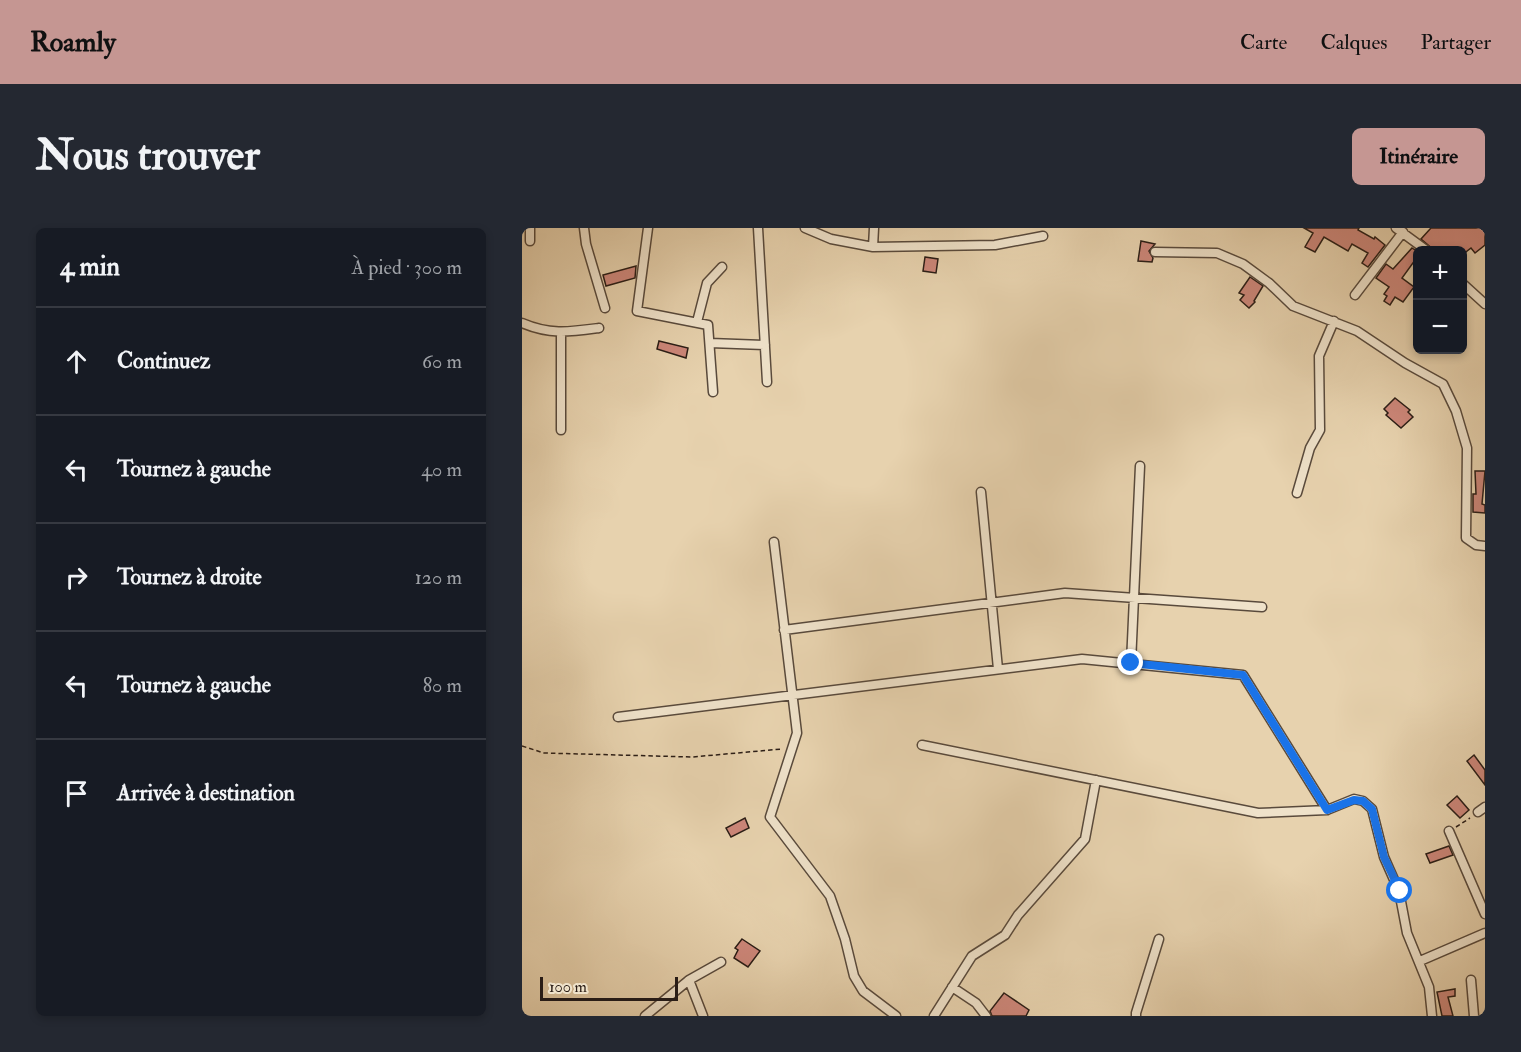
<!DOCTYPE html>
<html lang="fr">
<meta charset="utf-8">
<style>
body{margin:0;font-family:"IM FELL Double Pica",serif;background:#242831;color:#f1f3f6}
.controls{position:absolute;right:18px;top:18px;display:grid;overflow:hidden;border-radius:9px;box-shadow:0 3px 9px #0003}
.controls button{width:54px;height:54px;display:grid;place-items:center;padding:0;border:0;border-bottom:2px solid #363941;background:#171b24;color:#f1f3f6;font:30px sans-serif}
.scale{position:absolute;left:18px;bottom:15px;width:138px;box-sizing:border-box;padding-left:6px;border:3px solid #2a1d16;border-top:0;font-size:16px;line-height:21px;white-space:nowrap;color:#2a1d16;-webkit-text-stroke:4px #efe2ca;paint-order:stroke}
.stop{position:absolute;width:18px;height:18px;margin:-14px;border:4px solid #1a73e8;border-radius:50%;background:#fff}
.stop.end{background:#1a73e8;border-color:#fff;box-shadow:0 2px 6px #0008}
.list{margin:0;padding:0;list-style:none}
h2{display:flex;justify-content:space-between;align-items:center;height:78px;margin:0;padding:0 24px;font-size:26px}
h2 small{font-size:20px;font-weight:400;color:#9ea1a6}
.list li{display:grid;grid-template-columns:39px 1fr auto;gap:18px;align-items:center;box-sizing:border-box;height:108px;padding:0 24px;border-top:2px solid #363941}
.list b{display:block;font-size:22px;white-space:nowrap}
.list em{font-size:20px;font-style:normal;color:#9ea1a6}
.icon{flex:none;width:33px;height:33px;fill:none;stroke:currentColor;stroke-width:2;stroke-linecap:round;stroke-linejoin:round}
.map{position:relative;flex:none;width:963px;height:788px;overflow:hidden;border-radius:9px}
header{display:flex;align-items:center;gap:36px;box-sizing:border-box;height:84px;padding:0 30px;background:#c59692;color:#111}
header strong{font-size:28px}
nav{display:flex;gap:33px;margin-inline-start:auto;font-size:21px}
.intro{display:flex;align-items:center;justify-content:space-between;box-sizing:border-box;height:144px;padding:0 36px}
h1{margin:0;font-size:42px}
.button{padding:15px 27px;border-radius:9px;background:#c59692;color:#111;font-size:21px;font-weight:700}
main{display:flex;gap:36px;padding:0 36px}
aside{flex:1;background:#171b24;border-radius:9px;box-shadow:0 3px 9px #0003}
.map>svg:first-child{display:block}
.building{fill:#cd877a;stroke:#2a1d16;stroke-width:1.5}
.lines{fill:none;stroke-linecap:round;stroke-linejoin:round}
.street-casing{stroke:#594a3c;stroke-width:11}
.path{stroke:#2a1d16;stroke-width:1.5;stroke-dasharray:4.5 3;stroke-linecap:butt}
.street{stroke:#efe2ca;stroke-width:8}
.route{stroke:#1a73e8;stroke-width:8}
</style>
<header>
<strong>Roamly</strong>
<nav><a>Carte</a><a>Calques</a><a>Partager</a></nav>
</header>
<div class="intro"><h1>Nous trouver</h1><a class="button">Itinéraire</a></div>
<main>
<aside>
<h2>4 min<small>À pied · 300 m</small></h2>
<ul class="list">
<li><svg class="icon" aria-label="ahead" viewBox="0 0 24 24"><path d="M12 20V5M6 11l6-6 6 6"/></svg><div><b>Continuez</b></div><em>60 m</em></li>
<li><svg class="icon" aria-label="left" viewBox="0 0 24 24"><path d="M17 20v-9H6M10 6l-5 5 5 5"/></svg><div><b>Tournez à gauche</b></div><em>40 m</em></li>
<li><svg class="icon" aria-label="right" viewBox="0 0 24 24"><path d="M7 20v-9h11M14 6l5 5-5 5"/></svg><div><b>Tournez à droite</b></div><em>120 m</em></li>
<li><svg class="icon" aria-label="left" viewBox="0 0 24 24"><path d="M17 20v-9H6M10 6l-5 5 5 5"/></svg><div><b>Tournez à gauche</b></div><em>80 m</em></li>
<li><svg class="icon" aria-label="arrive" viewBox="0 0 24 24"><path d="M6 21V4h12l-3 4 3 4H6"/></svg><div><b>Arrivée à destination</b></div></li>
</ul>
</aside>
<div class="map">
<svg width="963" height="788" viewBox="0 0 963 788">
<rect width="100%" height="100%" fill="#e7d2ae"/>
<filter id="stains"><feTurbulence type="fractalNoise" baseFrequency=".00333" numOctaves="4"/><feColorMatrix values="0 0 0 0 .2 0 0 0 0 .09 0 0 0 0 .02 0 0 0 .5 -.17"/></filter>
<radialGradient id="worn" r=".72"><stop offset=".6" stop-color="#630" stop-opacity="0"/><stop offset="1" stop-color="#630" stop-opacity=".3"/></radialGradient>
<!-- building -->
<path class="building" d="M782 0H837L836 2 852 11 853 9 863 17 846 39 840 35 846 25 830 16 826 23 802 9 793 24 783 19 791 5Z
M909 0H963V17L953 25 949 20 940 27V22H912L899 11Z
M619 13 633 16 627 23 631 30 630 34 616 33Z
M890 20 896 24V28L880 50 892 59 881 74 873 69 868 77 862 73 865 68 862 66 867 59 854 50 864 36 871 41Z
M403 29 416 31 414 45 401 43Z
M114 38 113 50 84 58 81 47Z
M728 49 741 58 732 73 733 74 727 80 718 72 722 67 717 65Z
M137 113 166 120 164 130 135 121Z
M873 170 888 182 886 184 891 189 879 200 864 187 866 185 862 181Z
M953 243H963L960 276 963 277V285L951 284V266H954Z
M952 527 963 542V557L945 533Z
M935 568 947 582 938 590 925 577Z
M223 590 227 600 209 609 204 600Z
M927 618 931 627 908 635 904 626Z
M220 711 238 723 226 739 212 730 216 722 213 720Z
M933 761V768L926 769 931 788H920L915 764Z
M482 765 507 782 504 788H470L468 783Z"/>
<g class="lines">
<defs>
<path id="street" d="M62 0 64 16 83 80
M126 0 115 83 186 97 191 164
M236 0 245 154
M283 0 309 11 351 19 473 17 521 8
M874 0 904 22
M8 13V0
M351 19 352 0
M633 24 695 25 721 36 747 55 771 78 835 103 883 135 921 156 934 183 945 220 944 310 954 317 963 318
M940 55 963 76
M833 67 881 4
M175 94 185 55 200 39
M0 95C28 107 47 104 77 100
M188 115 243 117
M39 202V105
M459 264 476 441
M775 265 788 220 798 202 797 128 812 93
M252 314 275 505 248 589 308 668 323 711 332 748 341 763 374 788
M262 402 543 365 740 379
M609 435 618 238
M96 489 560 431 721 447 805 582
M400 517 736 585 805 582 832 571 841 573 850 581 862 629 877 663 885 705 907 759 910 788
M956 584 963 579
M927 603 963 686
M898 733 963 705
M167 752 181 788
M949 752 952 788
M430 759 454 775 464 788
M123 788 167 752 199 734
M412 788 450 728 483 707 496 687 563 611 574 552
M614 788V785L637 711"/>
</defs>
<!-- street casing -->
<use href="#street" class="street-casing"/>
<!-- path -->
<path class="path" d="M0 518 22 525 170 529 260 521
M934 599 948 590"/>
<!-- street -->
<use href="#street" class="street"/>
</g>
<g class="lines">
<!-- route -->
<path class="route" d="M609 435 721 447 805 582 832 572 841 573 850 581 862 629 878 663"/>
</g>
<rect width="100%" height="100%" filter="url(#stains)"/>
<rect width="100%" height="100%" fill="url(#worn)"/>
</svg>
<div class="controls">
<button>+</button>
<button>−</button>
</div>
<div class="scale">100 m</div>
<div class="stop" style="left:878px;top:663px"></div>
<div class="stop end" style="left:609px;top:435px"></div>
</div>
</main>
